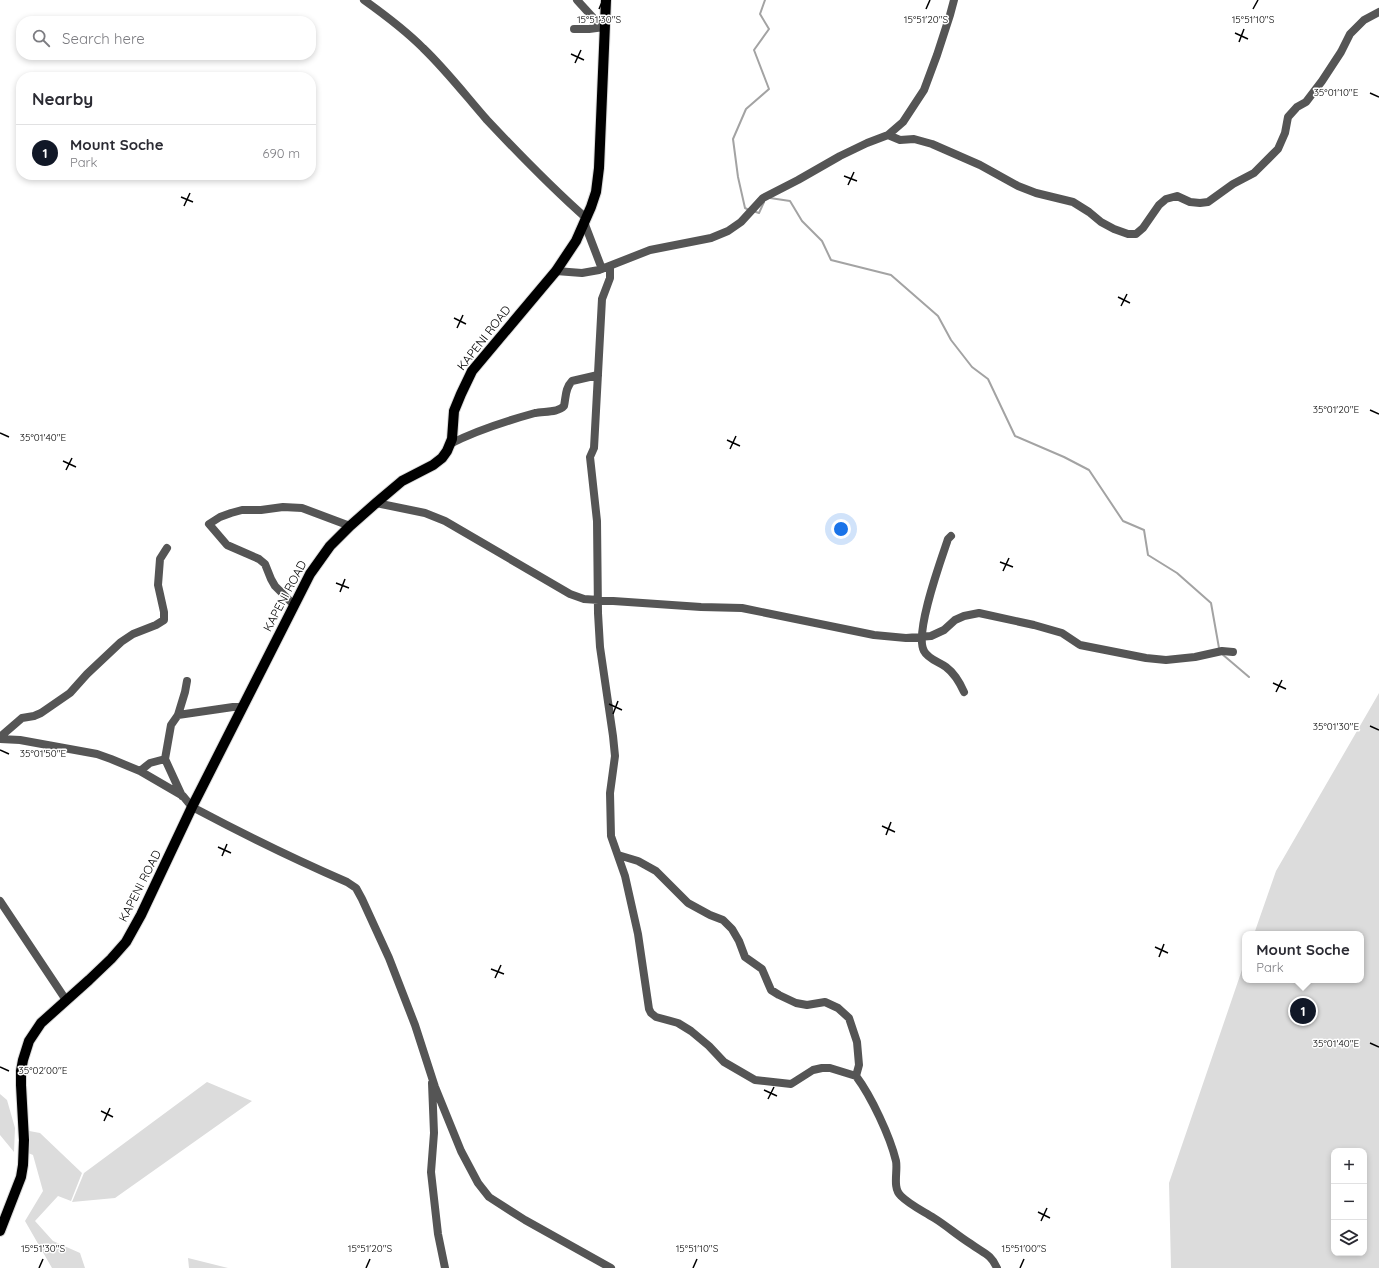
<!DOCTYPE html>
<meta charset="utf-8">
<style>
body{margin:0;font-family:Quicksand,sans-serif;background:#f7f7f7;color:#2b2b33}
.controls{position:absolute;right:12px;bottom:12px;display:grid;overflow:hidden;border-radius:8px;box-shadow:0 2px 6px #0003}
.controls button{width:36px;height:36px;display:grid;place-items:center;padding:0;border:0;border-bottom:1px solid #e1e1e2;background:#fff;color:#2b2b33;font:20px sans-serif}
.you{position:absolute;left:841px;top:529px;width:14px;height:14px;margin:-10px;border:3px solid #fff;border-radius:50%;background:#1a73e8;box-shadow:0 0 0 6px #1a73e833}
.badge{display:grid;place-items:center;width:26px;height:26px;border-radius:50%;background:#111827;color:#fff;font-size:13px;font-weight:700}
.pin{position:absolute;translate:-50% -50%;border:2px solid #fff;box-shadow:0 1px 4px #0006}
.popup{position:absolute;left:1242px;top:931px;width:122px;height:52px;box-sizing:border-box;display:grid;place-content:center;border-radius:8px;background:#fff;filter:drop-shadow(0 1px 3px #0005);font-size:13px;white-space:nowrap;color:#7c7c81}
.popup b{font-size:15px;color:#2b2b33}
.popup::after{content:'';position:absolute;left:50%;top:100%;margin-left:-8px;border:8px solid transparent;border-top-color:#fff}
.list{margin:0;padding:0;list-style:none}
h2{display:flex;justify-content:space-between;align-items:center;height:52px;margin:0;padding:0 16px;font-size:17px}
h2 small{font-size:13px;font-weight:400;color:#7c7c81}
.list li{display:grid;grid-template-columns:26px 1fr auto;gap:12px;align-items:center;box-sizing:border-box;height:56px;padding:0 16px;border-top:1px solid #e1e1e2}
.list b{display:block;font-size:15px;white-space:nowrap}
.list p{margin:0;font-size:13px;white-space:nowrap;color:#7c7c81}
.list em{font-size:13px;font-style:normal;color:#7c7c81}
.icon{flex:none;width:22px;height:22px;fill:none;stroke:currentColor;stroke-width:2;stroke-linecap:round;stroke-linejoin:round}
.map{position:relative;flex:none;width:1379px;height:1268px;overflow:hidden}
.search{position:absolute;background:#fff;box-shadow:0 2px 6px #0003;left:16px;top:16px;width:300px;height:44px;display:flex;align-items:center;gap:10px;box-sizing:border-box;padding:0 14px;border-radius:16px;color:#7c7c81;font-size:15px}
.panel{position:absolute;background:#fff;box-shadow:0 2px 6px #0003;left:16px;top:72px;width:300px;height:108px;border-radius:16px}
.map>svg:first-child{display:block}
.green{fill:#dcdcdc;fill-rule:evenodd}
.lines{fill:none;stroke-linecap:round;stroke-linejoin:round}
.stream{stroke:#a3a3a3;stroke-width:2}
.major-casing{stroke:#dbdbdb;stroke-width:12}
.minor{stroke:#555;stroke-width:8}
.major{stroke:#000;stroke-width:10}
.ticks{fill:none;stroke:#000;stroke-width:1.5}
.labels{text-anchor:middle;stroke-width:3;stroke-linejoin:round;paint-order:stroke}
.street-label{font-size:12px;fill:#000;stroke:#fff}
.ticks-label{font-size:10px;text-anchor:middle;fill:#000;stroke:#fff;stroke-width:3;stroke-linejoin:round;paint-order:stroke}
</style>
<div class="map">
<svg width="1379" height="1268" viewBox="0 0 1379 1268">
<rect width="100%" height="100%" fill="#fff"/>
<!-- green -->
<path class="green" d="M1379 693V1268H1171L1169 1183 1245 961V980H1361V934H1254L1276 871ZM1334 1151H1364V1253H1334Z
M207 1082 252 1101 115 1198 72 1202 84 1173Z
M0 1094 7 1100 15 1128 14 1152 0 1135Z
M24 1130 40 1133 82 1173 71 1201 58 1196 35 1221 53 1241 80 1253 85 1268H52L25 1221 43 1191 33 1155 21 1150Z
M188 1258 228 1268H189Z"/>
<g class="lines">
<!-- stream -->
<path class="stream" d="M770 198 790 201 802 221 822 241 831 260 891 275 938 316 951 340 972 367 988 379 1015 436 1064 457 1089 470 1123 521 1144 530 1148 555 1177 573 1211 603 1219 648
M749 210 745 208 738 177 733 139 746 109 769 89 754 50 769 29 760 14 765 0
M753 211 759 213 764 202
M1222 654 1249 677"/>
<defs>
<path id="major" d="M0 1231 21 1177 23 1165 24 1140 21 1085V1071L23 1060 29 1041 41 1023 89 980 111 959 126 942 141 915 192 807 310 574 330 546 350 526 376 503 402 481 433 465 442 458 447 451 452 439 454 411 461 394 472 371 556 271 576 241 591 207 596 192 599 168 606 0"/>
</defs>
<!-- major casing -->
<use href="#major" class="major-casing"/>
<!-- minor -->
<path class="minor" d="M364 0C385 15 405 30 423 48 446 70 466 96 487 120 519 154 552 188 586 218
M577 0 597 22 605 29
M574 29H589L604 27
M888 135 900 140 914 139 932 144 980 165 1018 186 1036 193 1073 202 1089 212 1101 222 1114 229 1128 234H1136L1143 228 1159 205 1166 199 1177 196 1190 202 1200 203 1208 202 1233 184 1254 173 1278 149 1285 133 1288 117 1297 107 1306 102 1322 81 1341 52 1350 34 1364 20 1379 12
M584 222 602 269
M610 266V278L602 299 594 448 590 457 597 521 598 613 600 647 613 736 615 756 610 793 611 836 625 876 638 934 649 1009 651 1013 656 1017 678 1023 691 1031 709 1046 724 1062 755 1080 791 1084 813 1070 822 1068H830L856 1076C871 1096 890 1136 896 1161 898 1171 892 1188 901 1196 910 1205 923 1211 934 1218 947 1226 958 1236 971 1244 983 1253 991 1254 997 1268
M556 271 582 273 599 270 650 250 711 238 728 231 741 222 763 198 798 180 840 156 867 143 888 135 903 122 924 90 937 55 950 15 954 0
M450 444C477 430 506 421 535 413 543 411 558 413 564 406 566 397 565 388 572 381L598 375
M376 503 425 513 445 521 570 594 584 599 701 607 742 608 874 635 906 638 931 636 944 630 955 620 964 616 979 613 1034 625 1062 633 1080 645 1146 658 1166 660 1195 657 1222 651 1233 652
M951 536 948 539C941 560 914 633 924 651 928 659 939 662 946 667 954 673 960 683 964 692
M294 605 275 586 271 579 265 564 259 559 227 545 209 524 220 517 231 513 242 510H261L283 507 302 508 350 526
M178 715 233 707H243
M0 737 22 718 34 716 41 713 70 693 87 674 121 642 133 634 156 625 164 620V612L158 585 160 559 167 548
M0 739 20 740 97 754 111 759 140 771 183 796 192 807 198 810C247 836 296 860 347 882L356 888 362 899 389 958 415 1025 435 1087 461 1151 478 1183 489 1197 525 1220 611 1268
M140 771 150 763 165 759
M182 796 165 759 171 725 178 715 185 692 187 681
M618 855 638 861 656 871 688 903 710 915 723 920 732 929 739 941 745 957 762 969 771 990 779 995 796 1003 807 1005 825 1002 838 1008 849 1018 857 1042 859 1065 856 1076
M0 901 66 1000
M432 1083 434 1133 431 1172 438 1234 445 1268"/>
<!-- major -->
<use href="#major" class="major"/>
</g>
<!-- ticks -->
<path class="ticks" d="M599 9 603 0M926 9 930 0M1253 9 1258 0M1235 33 1248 39M1239 42 1244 29M571 54 584 60M575 63 581 50M1370 93 1379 97M844 176 857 181M848 185 854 172M181 197 193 202M184 206 190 193M1118 297 1130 303M1121 306 1127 294M454 318 466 324M457 328 463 315M1370 410 1379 414M0 433 9 437M727 440 740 446M730 449 736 436M63 461 76 467M66 470 72 458M1000 562 1013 567M1003 571 1009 558M336 583 349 588M340 592 345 579M1273 683 1286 689M1276 692 1282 680M609 704 622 710M613 714 618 701M1370 726 1379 730M0 750 9 754M882 826 895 832M886 835 891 822M218 847 231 853M222 856 227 844M1155 947 1168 953M1159 957 1164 944M491 969 504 974M495 978 501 965M1370 1043 1379 1047M0 1067 9 1071M764 1090 777 1096M768 1099 774 1087M101 1111 113 1117M104 1121 110 1108M1038 1212 1050 1218M1041 1221 1047 1208M39 1268 43 1259M366 1268 370 1259M693 1268 697 1259M1020 1268 1024 1259"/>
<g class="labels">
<!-- street labels -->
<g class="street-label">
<text transform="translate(484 338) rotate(-52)" y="4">KAPENI ROAD</text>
<text transform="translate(285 596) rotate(-62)" y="4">KAPENI ROAD</text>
<text transform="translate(140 886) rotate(-63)" y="4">KAPENI ROAD</text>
</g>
</g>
<g class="ticks-label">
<text x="599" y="23">15°51'30"S</text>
<text x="926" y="23">15°51'20"S</text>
<text x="1253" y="23">15°51'10"S</text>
<text x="1336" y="96">35°01'10"E</text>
<text x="1336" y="413">35°01'20"E</text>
<text x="43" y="441">35°01'40"E</text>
<text x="1336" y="730">35°01'30"E</text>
<text x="43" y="757">35°01'50"E</text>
<text x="1336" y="1047">35°01'40"E</text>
<text x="43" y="1074">35°02'00"E</text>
<text x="43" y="1252">15°51'30"S</text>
<text x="370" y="1252">15°51'20"S</text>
<text x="697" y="1252">15°51'10"S</text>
<text x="1024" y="1252">15°51'00"S</text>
</g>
</svg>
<div class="controls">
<button>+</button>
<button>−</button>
<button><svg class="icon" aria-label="layers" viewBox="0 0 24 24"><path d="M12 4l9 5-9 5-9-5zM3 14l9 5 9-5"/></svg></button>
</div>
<div class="you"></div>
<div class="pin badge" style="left:1303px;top:1011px">1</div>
<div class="popup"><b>Mount Soche</b>Park</div>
<div class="search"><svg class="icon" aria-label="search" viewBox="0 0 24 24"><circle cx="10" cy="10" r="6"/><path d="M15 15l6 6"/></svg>Search here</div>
<section class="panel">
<h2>Nearby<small></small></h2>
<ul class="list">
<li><span class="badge">1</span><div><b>Mount Soche</b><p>Park</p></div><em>690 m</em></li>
</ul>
</section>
</div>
